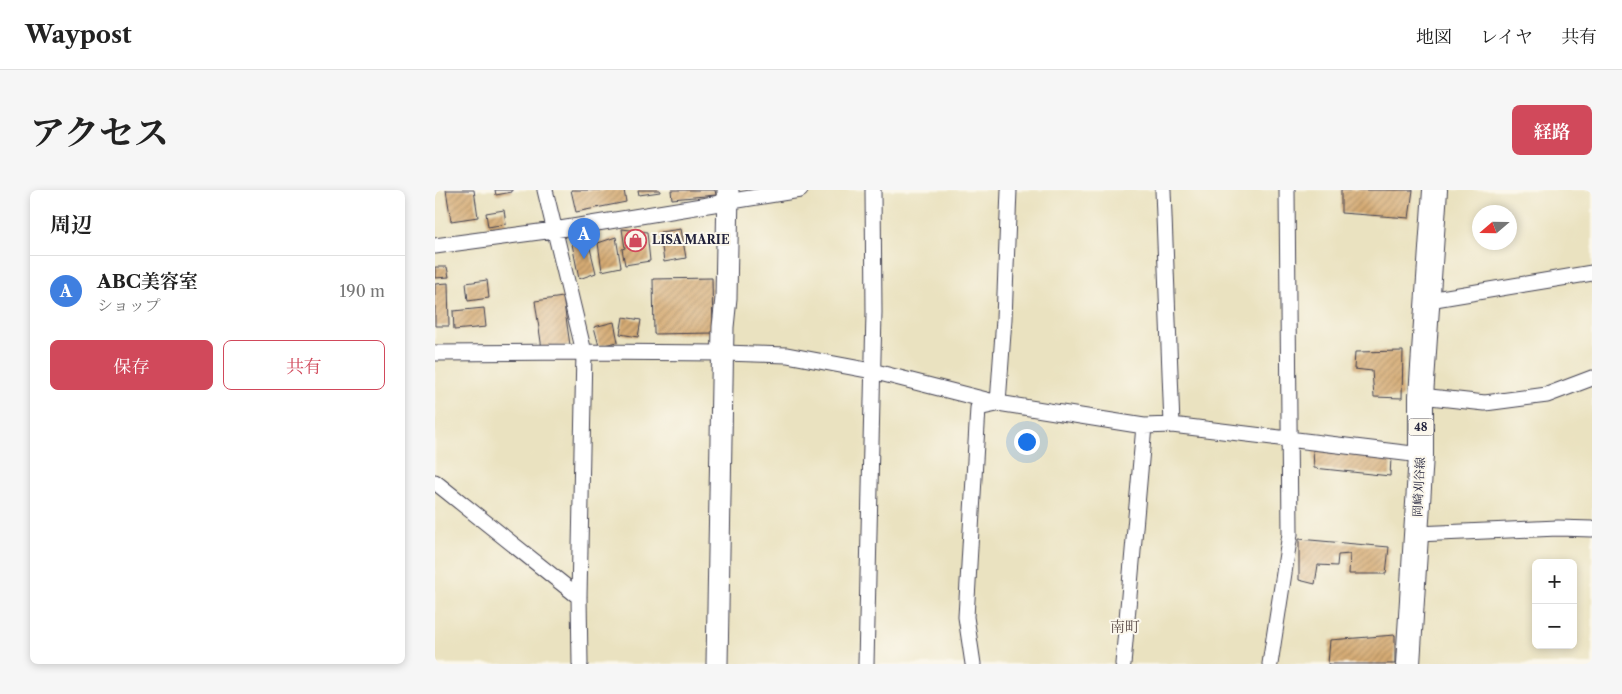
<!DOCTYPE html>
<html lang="ja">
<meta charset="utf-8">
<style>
body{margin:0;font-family:"Libre Caslon Text","Noto Serif JP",serif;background:#f6f6f6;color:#222}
.controls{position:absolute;right:15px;bottom:15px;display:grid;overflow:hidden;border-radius:8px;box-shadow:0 2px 8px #0003}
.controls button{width:45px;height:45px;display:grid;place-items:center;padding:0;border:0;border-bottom:1px solid #e0e0e0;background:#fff;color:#222;font:25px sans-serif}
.compass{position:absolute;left:1037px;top:15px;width:45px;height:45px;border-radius:50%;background:#fff;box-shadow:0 2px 8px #0003;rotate:250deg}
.you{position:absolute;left:591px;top:251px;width:18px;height:18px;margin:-12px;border:4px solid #fff;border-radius:50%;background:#1a73e8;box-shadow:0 0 0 8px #1a73e833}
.badge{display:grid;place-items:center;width:32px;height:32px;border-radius:50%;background:#d1495b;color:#fff;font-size:16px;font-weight:700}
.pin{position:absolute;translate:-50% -41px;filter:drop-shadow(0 1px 2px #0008)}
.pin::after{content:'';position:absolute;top:26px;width:18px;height:15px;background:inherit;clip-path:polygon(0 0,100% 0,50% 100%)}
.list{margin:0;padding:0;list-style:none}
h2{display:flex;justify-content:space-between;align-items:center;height:65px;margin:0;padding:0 20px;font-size:21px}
h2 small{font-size:16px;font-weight:400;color:#767676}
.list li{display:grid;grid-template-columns:32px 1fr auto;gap:15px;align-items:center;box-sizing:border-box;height:70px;padding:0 20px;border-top:1px solid #e0e0e0}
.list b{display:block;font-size:19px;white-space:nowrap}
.list p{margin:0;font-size:16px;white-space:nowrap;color:#767676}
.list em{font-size:16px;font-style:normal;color:#767676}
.actions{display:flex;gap:10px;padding:15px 20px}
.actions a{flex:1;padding:11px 0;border:1px solid #d1495b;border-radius:8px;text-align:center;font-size:18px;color:#d1495b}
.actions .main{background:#d1495b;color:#fff}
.map{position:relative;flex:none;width:1157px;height:474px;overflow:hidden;border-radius:8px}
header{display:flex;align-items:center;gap:30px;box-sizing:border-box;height:70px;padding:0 25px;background:#fff;border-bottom:1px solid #e0e0e0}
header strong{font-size:24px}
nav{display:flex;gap:28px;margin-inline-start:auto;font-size:18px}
.intro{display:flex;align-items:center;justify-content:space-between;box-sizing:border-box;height:120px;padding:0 30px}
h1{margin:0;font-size:35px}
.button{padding:12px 22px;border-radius:8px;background:#d1495b;color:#fff;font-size:18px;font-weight:700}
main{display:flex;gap:30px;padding:0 30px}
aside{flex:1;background:#fff;border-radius:8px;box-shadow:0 2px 8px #0003}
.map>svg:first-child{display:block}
.building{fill:url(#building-hatch)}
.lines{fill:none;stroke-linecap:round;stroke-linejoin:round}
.street-casing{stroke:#403f4f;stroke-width:17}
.secondary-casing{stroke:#403f4f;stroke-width:23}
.primary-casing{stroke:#403f4f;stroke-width:26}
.street{stroke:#fff;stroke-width:15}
.secondary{stroke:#fff;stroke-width:21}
.primary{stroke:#fff;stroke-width:24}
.labels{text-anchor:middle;stroke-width:4;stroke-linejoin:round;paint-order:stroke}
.shield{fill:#fbf7ec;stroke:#636270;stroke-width:1}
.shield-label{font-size:11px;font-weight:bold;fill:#22223b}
.poi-label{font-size:12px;font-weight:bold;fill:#22223b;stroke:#fbf7ec;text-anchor:start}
.street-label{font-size:12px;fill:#22223b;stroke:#fbf7ec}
.quarter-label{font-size:15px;fill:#61524f;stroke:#fbf7ec}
</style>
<header>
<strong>Waypost</strong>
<nav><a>地図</a><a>レイヤ</a><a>共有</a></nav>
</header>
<div class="intro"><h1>アクセス</h1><a class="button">経路</a></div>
<main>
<aside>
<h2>周辺<small></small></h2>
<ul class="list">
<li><span class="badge" style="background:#3f7fe0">A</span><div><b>ABC美容室</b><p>ショップ</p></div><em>190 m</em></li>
</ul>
<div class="actions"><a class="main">保存</a><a>共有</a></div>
</aside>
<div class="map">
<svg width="1157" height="474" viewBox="0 0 1157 474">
<defs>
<pattern id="building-hatch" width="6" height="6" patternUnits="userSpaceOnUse" patternTransform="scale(1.25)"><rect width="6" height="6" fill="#d5ab74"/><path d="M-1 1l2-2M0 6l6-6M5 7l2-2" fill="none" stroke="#ac8b60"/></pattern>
</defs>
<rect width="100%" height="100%" fill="#fbf7ec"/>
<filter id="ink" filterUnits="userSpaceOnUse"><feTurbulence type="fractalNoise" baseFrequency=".02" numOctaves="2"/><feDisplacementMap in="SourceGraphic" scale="10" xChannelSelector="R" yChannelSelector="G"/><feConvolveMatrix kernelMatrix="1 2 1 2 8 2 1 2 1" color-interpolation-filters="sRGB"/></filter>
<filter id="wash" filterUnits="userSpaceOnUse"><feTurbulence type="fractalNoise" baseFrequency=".0096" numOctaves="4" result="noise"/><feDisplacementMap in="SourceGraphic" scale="20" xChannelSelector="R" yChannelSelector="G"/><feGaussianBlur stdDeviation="1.12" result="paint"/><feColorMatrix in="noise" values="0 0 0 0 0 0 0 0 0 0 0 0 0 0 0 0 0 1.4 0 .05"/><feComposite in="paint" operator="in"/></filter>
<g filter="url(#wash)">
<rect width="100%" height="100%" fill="#eae2c0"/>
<g id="blocks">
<!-- building -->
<path class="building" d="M11 0H39L43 27 16 31Z
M60 0H77V2L61 5Z
M136 0H189L191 12 141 22Z
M203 0H225V2L204 5Z
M236 0H280L281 5 237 9Z
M906 0H978L974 28 906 23Z
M69 20 71 34 53 37 51 23Z
M187 39 212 42 215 71 190 75 187 59 190 58Z
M246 39 251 68 229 72 225 42Z
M181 47 186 77 167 81 163 53Z
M153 50 161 83 144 89 137 54Z
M0 77H12L14 87 0 88Z
M277 88 278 143 219 144 218 89Z
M52 90 54 108 33 111 31 93Z
M13 93 14 136H0V94Z
M128 107 135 155 107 159 100 111Z
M49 118 51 137 19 140 18 121Z
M188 127 206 130 203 147 185 144Z
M179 132 183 152 164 156 159 137Z
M968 161 967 208 939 207 937 181 919 179 920 162Z
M878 260 956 268 955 286 879 278Z
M864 349 954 357 951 384H914L915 364 903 365 902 376 883 375 880 394 864 390Z
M960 445V474H893L895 450Z"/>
</g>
</g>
<g filter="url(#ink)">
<use href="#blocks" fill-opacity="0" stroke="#403f4f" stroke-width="1"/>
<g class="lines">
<defs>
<path id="street" d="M110 0 149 162 144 407 145 474
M728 0 737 235
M0 56 119 40 365 0
M994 110 1157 83
M0 163 149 162 289 163 352 165 437 181 563 213 709 236 737 235 986 265
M986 206 1050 213 1112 205 1157 188
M563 213 569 129 574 0
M0 292 144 407
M982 344 1123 338 1157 339
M431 474 439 122 438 0
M538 474 531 427 543 218 562 214
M688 474 709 236
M835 474 855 344 852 0"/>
<path id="secondary" d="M282 474 288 137 291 108 293 0"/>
<path id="primary" d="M973 474 986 265V206L1000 0"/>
</defs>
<!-- street casing -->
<use href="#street" class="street-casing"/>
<!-- secondary casing -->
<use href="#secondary" class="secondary-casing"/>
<!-- primary casing -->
<use href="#primary" class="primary-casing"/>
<!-- street -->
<use href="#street" class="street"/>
<!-- secondary -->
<use href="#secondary" class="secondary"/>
<!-- primary -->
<use href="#primary" class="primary"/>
</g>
</g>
<!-- icons -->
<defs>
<symbol id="shop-ring" viewBox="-11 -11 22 22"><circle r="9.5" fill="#fbf7ec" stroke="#d1495b" stroke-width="1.5"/><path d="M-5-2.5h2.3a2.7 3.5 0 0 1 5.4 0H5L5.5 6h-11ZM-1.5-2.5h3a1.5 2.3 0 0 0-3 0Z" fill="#d1495b"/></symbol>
</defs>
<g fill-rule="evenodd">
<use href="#shop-ring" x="188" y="38" width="25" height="25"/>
</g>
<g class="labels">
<!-- shield labels -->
<rect class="shield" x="973.5" y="228.5" width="25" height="17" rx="4"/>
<g class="shield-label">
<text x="986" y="241">48</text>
</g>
<!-- poi labels -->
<g class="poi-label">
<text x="217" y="54">LISA MARIE</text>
</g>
<!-- street labels -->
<g class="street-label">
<text transform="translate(984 297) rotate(-87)" y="4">岡崎刈谷線</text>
</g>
<!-- quarter labels -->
<g class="quarter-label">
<text x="690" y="442">南町</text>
</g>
</g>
</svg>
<div class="controls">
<button>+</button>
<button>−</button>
</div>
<svg class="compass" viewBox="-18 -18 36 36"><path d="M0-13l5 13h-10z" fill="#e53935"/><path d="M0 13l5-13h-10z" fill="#767676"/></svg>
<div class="you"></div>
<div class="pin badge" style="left:149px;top:69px;background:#3f7fe0">A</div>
</div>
</main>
